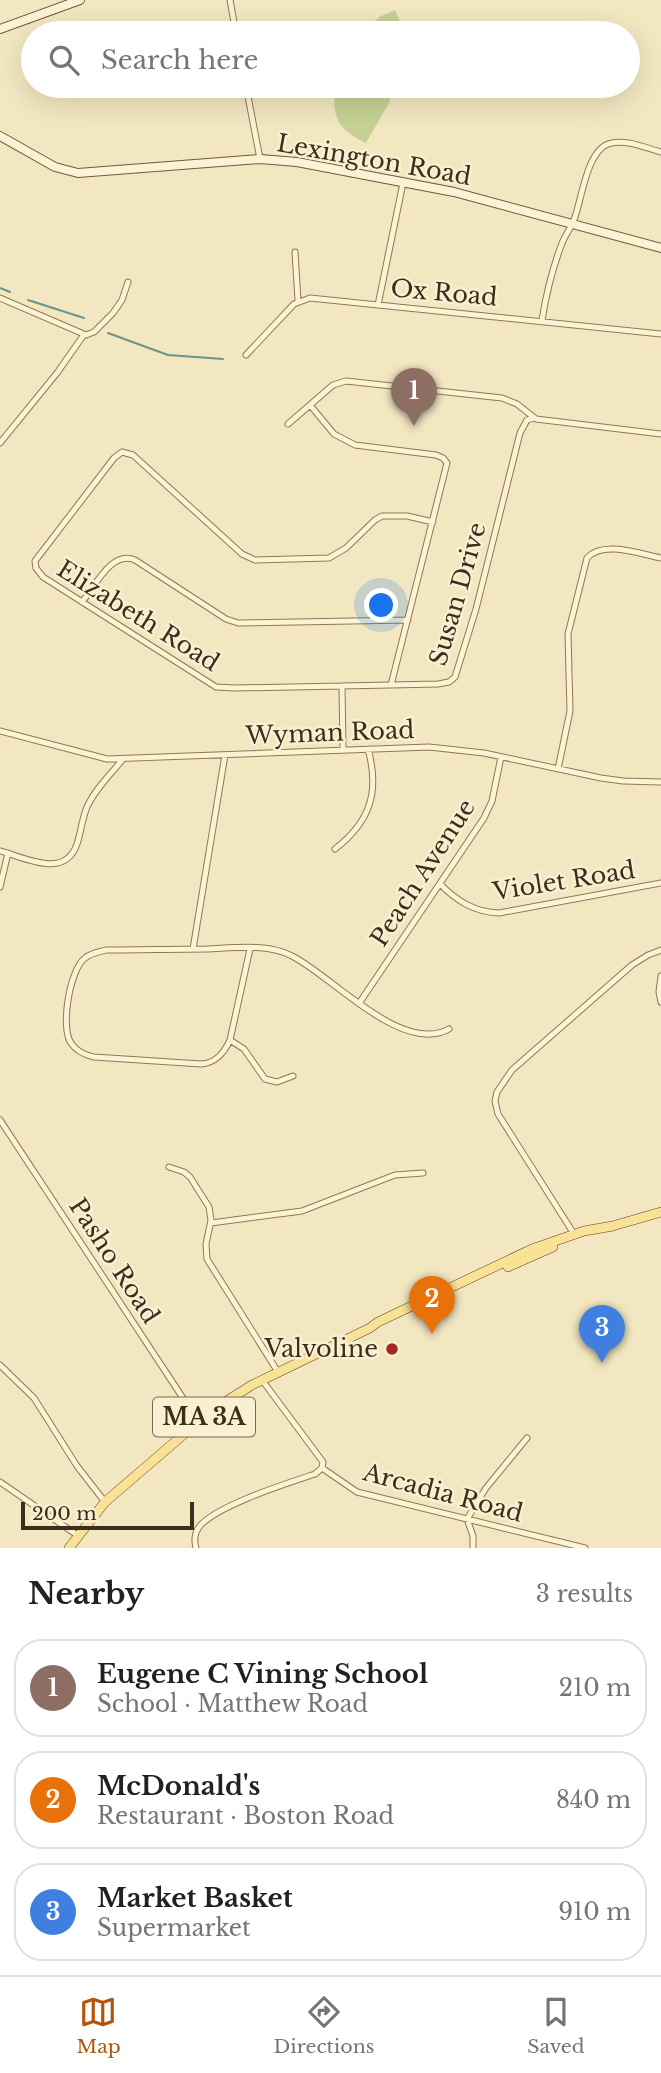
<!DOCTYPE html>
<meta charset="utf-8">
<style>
body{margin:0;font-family:"Libre Baskerville",serif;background:#f2f2f2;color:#202124}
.scale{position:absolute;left:21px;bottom:18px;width:173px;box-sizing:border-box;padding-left:7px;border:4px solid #3c2e1c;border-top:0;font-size:19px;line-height:24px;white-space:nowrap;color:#3c2e1c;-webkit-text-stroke:5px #f9f0d2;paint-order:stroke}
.you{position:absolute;left:382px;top:606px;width:24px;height:24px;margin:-18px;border:5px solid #fff;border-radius:50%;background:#1a73e8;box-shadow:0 0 0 10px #1a73e833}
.badge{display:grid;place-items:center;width:46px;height:46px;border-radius:50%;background:#b45309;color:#fff;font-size:23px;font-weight:700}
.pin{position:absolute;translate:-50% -58px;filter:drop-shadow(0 2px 4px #0008)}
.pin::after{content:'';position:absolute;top:37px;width:24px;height:21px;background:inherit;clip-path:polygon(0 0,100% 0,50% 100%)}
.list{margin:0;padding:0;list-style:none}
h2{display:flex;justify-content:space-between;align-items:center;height:91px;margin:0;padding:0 28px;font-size:30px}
h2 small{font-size:23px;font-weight:400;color:#757577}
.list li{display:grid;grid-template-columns:46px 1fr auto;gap:21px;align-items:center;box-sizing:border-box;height:98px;margin:0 14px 14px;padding:0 14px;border:2px solid #e0e0e0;border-radius:28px}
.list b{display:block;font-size:26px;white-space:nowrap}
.list p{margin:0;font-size:23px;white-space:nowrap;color:#757577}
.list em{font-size:23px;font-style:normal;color:#757577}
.icon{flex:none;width:38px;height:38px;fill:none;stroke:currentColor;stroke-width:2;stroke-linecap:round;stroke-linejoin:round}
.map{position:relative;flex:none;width:661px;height:1548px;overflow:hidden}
.search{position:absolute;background:#fff;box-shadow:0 7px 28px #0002;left:21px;right:21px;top:21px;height:77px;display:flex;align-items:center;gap:18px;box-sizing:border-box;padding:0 24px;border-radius:38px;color:#757577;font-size:26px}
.sheet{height:427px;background:#fff}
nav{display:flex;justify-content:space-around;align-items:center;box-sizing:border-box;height:98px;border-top:2px solid #e0e0e0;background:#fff;font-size:19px;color:#757577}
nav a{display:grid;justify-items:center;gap:4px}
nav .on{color:#b45309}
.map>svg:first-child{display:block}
.green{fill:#c6d294}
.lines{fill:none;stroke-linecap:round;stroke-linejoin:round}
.stream{stroke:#6a948c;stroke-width:2}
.street-casing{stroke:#8e7856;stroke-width:7}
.secondary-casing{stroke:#70583a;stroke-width:10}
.primary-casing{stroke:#5b452b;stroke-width:10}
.street{stroke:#fcf3d5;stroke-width:5}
.secondary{stroke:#fcf3d5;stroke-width:8}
.primary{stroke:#f9e195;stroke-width:9}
.poi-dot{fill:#a32820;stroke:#f9f0d2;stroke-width:2.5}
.labels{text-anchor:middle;stroke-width:5;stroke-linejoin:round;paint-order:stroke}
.shield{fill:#f9f0d2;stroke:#756853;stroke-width:2}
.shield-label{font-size:23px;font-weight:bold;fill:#3c2e1c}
.street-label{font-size:24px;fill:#3c2e1c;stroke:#f9f0d2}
.poi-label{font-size:24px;fill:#3c2e1c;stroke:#f9f0d2;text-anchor:end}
</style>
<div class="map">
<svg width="661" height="1548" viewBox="0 0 661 1548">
<rect width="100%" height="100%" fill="#f2e7c1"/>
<!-- green -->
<path class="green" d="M395 10 405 33H364L379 17Z
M336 86H369L390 96V101L366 143C339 131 330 116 336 86Z"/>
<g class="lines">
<!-- stream -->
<path class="stream" d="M0 288 10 292
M28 300 84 318
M108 333 168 355 223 359"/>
<defs>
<path id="street" d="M230 0 236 33
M246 86 260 159
M295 252 298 301
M0 298 86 335
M378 305 403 183
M542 320C546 295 552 270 561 246 564 236 572 227 575 217 582 197 587 152 608 144 623 138 646 148 661 152
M246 355 294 304 310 298 661 334
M310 405 334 434 355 445 436 455 443 458 447 463 391 685
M288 424 333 385 346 381 502 398 517 404 536 419 661 434
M0 443 57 373 83 336 94 332 113 313 122 300 128 282
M82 602C95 587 111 550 135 560L226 619 238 623 408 620
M342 686 438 684 449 682 455 677 476 609 520 433 527 420 534 418
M0 731 107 759 429 747 484 753 601 778 623 781 661 782
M343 749 342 686 235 688 216 687 43 577 36 568 35 561 114 458 122 452 133 455 242 554 255 560 329 558 346 548 375 520 382 516H407L433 522
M558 769 570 711 568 634 587 558C603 540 640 554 661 558
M335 849C370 822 380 792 368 749
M0 851C24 857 65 880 77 844 81 832 82 819 87 807 95 789 111 774 123 759
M440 884C457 901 474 912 499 913L661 883
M0 887 8 853
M193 949 225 755
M250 949 230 1040C224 1053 216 1063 201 1064L94 1057C85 1055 76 1051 71 1043 60 1027 70 969 85 958 91 953 99 952 106 950 139 950 173 949 207 949 233 948 268 943 292 956 332 976 402 1055 449 1029
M661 976 659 992 661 1002
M360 1002 484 818 492 801 501 757
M230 1040 244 1049 265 1079 277 1082 293 1076
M0 1120 198 1421
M169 1167 184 1172 190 1177 209 1207 211 1220 206 1244 207 1259 278 1372
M211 1223 302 1211 395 1175 423 1173
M574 1234 498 1114 495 1101 497 1092 512 1070 632 965 648 955 661 950
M0 1365 34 1398 77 1466 105 1502
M262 1380 323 1462 322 1468 357 1492 585 1548
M0 1482 77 1535
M196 1548C194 1540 194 1534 199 1527 215 1506 288 1483 315 1474L322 1468
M473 1548V1536L467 1519 486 1488 527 1438"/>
<path id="secondary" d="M0 29 80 0
M0 136 55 167 78 173 260 159 297 162 454 192 661 248"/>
<path id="primary" d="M609 1227 661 1212
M508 1267 553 1247
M69 1548 105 1502 212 1410 252 1385 370 1328 378 1322 532 1249 584 1231 613 1226"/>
</defs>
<!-- street casing -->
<use href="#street" class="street-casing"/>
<!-- secondary casing -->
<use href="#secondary" class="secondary-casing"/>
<!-- primary casing -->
<use href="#primary" class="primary-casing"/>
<!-- street -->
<use href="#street" class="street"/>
<!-- secondary -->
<use href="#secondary" class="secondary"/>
<!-- primary -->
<use href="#primary" class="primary"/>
</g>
<!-- markers -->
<circle class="poi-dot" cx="392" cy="1349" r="7"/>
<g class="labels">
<!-- shield labels -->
<rect class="shield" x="153" y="1397.5" width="102" height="39" rx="5"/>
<g class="shield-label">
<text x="204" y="1425">MA 3A</text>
</g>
<!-- street labels -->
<g class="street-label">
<text transform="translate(374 160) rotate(10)" y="8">Lexington Road</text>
<text transform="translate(444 293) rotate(5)" y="8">Ox Road</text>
<text transform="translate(458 594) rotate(-74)" y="8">Susan Drive</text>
<text transform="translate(138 616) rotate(32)" y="8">Elizabeth Road</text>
<text transform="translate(330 733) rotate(-2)" y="8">Wyman Road</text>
<text transform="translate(423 873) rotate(-57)" y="8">Peach Avenue</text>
<text transform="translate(564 881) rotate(-9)" y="8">Violet Road</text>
<text transform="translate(114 1261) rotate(57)" y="8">Pasho Road</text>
<text transform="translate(443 1493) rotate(15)" y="8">Arcadia Road</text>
</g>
<!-- poi labels -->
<g class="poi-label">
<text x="378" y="1357">Valvoline</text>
</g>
</g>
</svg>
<div class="scale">200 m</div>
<div class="you"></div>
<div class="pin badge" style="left:414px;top:426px;background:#8d6e63">1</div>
<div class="pin badge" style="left:432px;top:1334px;background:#e8710a">2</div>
<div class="pin badge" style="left:602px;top:1363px;background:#3f7fe0">3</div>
<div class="search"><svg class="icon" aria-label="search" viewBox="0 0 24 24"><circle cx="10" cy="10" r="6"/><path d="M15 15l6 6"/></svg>Search here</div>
</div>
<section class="sheet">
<h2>Nearby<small>3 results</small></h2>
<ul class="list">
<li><span class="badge" style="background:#8d6e63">1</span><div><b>Eugene C Vining School</b><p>School · Matthew Road</p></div><em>210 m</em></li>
<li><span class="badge" style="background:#e8710a">2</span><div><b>McDonald's</b><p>Restaurant · Boston Road</p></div><em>840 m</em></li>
<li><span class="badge" style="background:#3f7fe0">3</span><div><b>Market Basket</b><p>Supermarket</p></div><em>910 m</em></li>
</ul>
</section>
<nav>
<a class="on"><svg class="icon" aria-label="map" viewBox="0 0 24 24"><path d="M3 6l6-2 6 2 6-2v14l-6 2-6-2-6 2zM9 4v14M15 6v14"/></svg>Map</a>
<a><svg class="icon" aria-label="directions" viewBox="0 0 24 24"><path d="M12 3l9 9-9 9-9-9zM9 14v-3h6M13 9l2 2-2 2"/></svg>Directions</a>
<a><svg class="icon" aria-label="saved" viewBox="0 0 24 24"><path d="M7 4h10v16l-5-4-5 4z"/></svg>Saved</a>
</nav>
